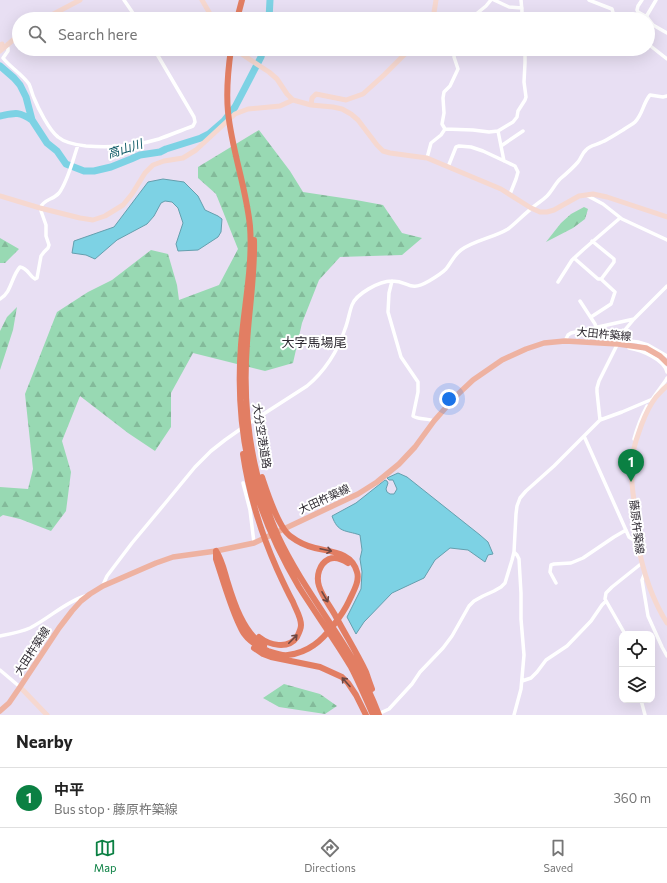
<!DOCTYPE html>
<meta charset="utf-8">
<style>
body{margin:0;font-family:Commissioner,"Noto Sans JP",sans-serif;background:#f6f6f6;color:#222}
.controls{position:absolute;right:12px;bottom:12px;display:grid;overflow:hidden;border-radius:8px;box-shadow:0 4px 16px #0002}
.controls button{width:36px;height:36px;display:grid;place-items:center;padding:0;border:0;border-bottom:1px solid #e0e0e0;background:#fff;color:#222;font:20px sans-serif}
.you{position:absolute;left:449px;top:399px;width:14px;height:14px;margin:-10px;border:3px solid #fff;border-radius:50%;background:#1a73e8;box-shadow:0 0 0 6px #1a73e833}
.badge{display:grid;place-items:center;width:26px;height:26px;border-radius:50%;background:#0b8043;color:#fff;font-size:13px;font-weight:700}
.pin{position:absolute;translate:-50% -33px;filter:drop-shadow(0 1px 2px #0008)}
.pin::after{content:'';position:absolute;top:21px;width:14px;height:12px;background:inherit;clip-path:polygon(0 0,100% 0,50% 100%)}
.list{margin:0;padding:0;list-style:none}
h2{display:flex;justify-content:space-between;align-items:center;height:52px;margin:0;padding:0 16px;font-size:17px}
h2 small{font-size:13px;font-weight:400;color:#767676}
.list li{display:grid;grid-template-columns:26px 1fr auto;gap:12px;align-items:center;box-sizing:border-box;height:60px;padding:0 16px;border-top:1px solid #e0e0e0}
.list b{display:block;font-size:15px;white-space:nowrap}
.list p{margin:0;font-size:13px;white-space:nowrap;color:#767676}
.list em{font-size:13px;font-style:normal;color:#767676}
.icon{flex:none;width:22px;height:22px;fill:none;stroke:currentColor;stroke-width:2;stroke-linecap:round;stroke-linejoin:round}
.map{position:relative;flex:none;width:667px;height:715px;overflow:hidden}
.search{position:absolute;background:#fff;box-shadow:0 4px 16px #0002;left:12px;right:12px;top:12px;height:44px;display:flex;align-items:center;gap:10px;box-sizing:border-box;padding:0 14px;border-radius:22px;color:#767676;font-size:15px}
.sheet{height:112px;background:#fff}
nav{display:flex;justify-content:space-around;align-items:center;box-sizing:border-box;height:56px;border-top:1px solid #e0e0e0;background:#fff;font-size:11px;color:#767676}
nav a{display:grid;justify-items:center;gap:2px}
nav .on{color:#0b8043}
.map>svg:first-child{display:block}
.forest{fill:url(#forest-firs)}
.water{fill:#7dd2e4;stroke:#659fae}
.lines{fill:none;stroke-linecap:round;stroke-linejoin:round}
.river{stroke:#7dd2e4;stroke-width:7}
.street{stroke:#fff;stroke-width:3.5}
.secondary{stroke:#f6d8d0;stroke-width:5}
.primary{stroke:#eeb2a1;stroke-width:5.5}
.highway{stroke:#e27e63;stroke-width:6}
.oneway{stroke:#6c4742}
.labels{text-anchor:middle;stroke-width:4;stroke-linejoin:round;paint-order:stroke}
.street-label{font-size:11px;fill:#2d2931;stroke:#fff}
.water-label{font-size:12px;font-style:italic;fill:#065461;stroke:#fff}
.quarter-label{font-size:13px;fill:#2d2931;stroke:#fff}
</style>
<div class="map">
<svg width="667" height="715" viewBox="0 0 667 715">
<defs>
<pattern id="forest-firs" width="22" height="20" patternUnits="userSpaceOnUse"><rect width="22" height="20" fill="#98d9b3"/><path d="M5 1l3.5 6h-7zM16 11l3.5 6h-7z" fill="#83ba9a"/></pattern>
</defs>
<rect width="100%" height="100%" fill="#e8dff3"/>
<!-- forest -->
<path class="forest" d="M259 130 290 171 303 192 356 200 383 205 402 233 422 238 402 255 340 257 319 280 302 323 293 363 265 371 193 353 171 393V427L155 451 128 433 80 396 62 441 71 472 66 511 51 531 20 519 3 515 0 517V487L28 489 33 469 25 394 57 312 88 292 112 280 151 250 168 254 177 285 179 300 219 285 238 249 216 194 198 178V167Z
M584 207 588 209 585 219 573 228 546 242 561 223 571 214Z
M0 238 19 249 5 263H0Z
M17 307 13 330 0 370V331L7 317Z
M284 684 320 694 337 706 325 714 279 707 263 698Z"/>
<!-- water -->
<path class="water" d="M163 179 184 182 198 196 205 210 218 216 222 219 221 232 218 237 198 250 178 251 176 244 183 223 178 208 172 202 165 201 161 203 154 216 147 224 117 240 95 259 86 255 72 253 74 241 114 227 148 182Z
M398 473 407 477 480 535 488 542 493 554 488 555 485 562 468 550 450 548 435 560 424 578 392 593 364 622 356 634 347 617 361 589 362 572 360 559 362 550 360 535C345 530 338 533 332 516L356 503 385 480 387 481 388 483 386 489 387 492 390 494H394L397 489 393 480H389L387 478Z"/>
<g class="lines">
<!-- river -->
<path class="river" d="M269 19 270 0
M0 66 14 78 20 85 26 97 32 120 47 143 57 151 66 164 84 171H94L111 167 131 159 140 155 160 152 166 149 201 138 209 134 224 121 235 107 261 57 263 49
M0 116C15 113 18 111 32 120"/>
<!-- street -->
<path class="street" d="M124 0 137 19
M494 0 509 7 522 8
M589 0 612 9 615 19
M642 0 638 6 637 10 638 12 647 17 653 25 667 33
M646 17 656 0
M470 19 486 6 491 0
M521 19 522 11 521 0
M648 44 667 59
M6 45 8 48V51L3 58C10 67 22 74 29 84 31 88 32 94 34 98 38 108 49 130 58 137 65 143 77 145 86 146 111 148 136 146 159 139 170 135 182 130 193 126L195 122 194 117 154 49
M445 129 473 130 489 132 498 131 513 122 517 117 518 111 525 100 526 97 524 82 525 63V49
M445 129 442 124 444 113 443 98 444 92 450 86 458 69 454 57 455 49
M498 131 504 161
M501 146 523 131
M427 158 431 143 441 135 445 129
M448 167 456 147 459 146 471 147 483 151 515 166 518 172 516 179 510 194
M586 195 603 204 622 219 667 240
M574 258 598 279H602
M392 281 389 293 388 312 401 357 418 382V392L413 416C419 420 428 418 434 421
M558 282 572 260 584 249 620 218
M0 299C12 292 11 277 20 267 28 268 29 276 35 279L37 278 41 256 44 252 48 248 49 245 46 236V225L40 208C44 199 53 200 59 193 68 181 73 159 78 145
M580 301 595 324 596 328
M591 317 611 304 615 292 602 280V278L614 262V259L592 241
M621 340 638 342 648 345 667 356
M565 341 568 335 571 333 634 319
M629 348C641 350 664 359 667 372
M653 398 666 380 667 378
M600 420 597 392V388L599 381 624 331 634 319 667 286
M248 424 307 386C324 372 338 351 345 329 348 322 349 313 352 305 356 294 379 281 392 281 410 281 408 293 429 281 434 278 441 274 446 269 451 263 454 255 461 250 475 240 493 238 508 229 516 223 523 215 531 209 536 204 542 201 547 196 552 191 555 184 560 179 566 174 572 169 578 162 581 159 582 153 586 150 590 145 597 145 602 142 609 139 616 134 623 130 627 127 632 125 635 122 643 114 643 103 650 95L663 97 667 96
M584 436 629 537 635 541
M634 439C637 428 641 417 647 406
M243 483 250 510 254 543
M634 529C634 538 634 550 640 557
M645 573 642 580 648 616 662 647 667 656
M556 583 550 572 551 565 554 564 571 563 583 558 614 537 626 530
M103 585 107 576 132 543 167 501 195 467 211 451 225 440 242 428
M625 634 605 599 606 593 612 587 642 563
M0 636C10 634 21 632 30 628 48 619 67 601 85 596
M0 670 20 687
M522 681 531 678 537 672 546 660 567 646 591 621 602 605 606 601
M641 700 645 715
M378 714 389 709 412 684 420 672 443 648 452 636 469 606 474 601 483 596 494 591 501 587 505 583 512 560 514 552 516 514 517 506 520 498 526 491 554 466 600 420 622 412 655 398
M514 715 521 689 524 655 521 619V593L519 559 517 555 514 552"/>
<!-- secondary -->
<path class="secondary" d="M202 0 213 19
M44 19 80 0
M433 19 436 0
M0 45 2 44
M234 49 269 72 277 79 287 94 293 100 311 105 333 107 342 109 351 114 358 120 377 145 383 151 390 153 427 158 501 189 531 208 540 212H547L554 210 579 196 593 194 607 197 667 217
M0 51 19 35
M311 105 312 98 316 94 346 100 363 94 384 75 410 49
M0 196 40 208 80 218 93 220 105 216 123 205 132 194 145 173 153 165 164 161 183 158 196 150 235 114 248 109 280 106 293 100
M667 386C663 389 660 393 656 397 645 411 636 438 632 456 630 471 632 486 634 501 635 515 635 530 638 544 643 572 652 599 667 623
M20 687 47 715"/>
<!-- primary -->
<path class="primary" d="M0 711 9 703 20 687 59 628 72 611 81 601 90 594 103 586 156 563 173 557 216 551 254 543 358 494 377 482 399 464 415 447 434 421 456 396 473 380 502 360 526 349 544 343 565 341 618 344 646 348 660 356 667 363"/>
<!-- highway -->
<path class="highway" d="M237 19 242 0
M231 49C228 70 226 91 228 112 232 151 246 187 250 226 253 266 244 306 241 345 238 384 240 423 248 461 257 505 276 548 299 587 316 614 335 640 351 667 359 682 366 699 373 715
M254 240C255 275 249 309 247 343 242 409 251 475 278 536 299 581 330 620 355 663 364 680 372 697 379 715
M243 454C249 494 261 533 277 569 282 580 287 591 293 602 296 610 301 617 301 625 301 629 299 633 297 637 288 650 269 645 259 637
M216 551V559C223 580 229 602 238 622 240 626 242 632 245 635 251 643 259 647 268 651 274 653 281 656 288 655 296 654 307 650 314 645 326 637 343 614 349 601 353 592 360 581 357 572 352 552 331 552 315 548 306 546 298 542 290 536 278 527 267 492 262 477
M216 551C222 560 224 570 227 580 234 603 243 632 264 646
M348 563C342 559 336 556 329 559 319 564 316 576 319 586 322 596 330 606 335 615 345 634 357 653 366 672 368 678 370 684 372 689
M254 648 263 654 271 657 320 667 342 677 348 683 356 695 366 715"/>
</g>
<!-- one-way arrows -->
<defs><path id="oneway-shaft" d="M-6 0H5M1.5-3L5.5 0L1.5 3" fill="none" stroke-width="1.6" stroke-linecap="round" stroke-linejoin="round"/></defs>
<g class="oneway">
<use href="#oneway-shaft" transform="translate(326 550) rotate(12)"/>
<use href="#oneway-shaft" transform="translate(325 597) rotate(60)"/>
<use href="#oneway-shaft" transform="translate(293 639) rotate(-45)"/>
<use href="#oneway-shaft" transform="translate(346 682) rotate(-132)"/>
</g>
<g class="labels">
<!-- street labels -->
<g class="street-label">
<text transform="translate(604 334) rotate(5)" y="4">大田杵築線</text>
<text transform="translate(262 436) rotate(81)" y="4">大分空港道路</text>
<text transform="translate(324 499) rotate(-25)" y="4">大田杵築線</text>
<text transform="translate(637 527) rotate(83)" y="4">藤原杵築線</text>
<text transform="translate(32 651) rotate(-57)" y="4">大田杵築線</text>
</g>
<!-- water labels -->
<g class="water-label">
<text transform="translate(125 149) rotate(-18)" y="4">高山川</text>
</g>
<!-- quarter labels -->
<g class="quarter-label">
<text x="314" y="347">大字馬場尾</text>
</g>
</g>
</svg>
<div class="controls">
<button><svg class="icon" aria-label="locate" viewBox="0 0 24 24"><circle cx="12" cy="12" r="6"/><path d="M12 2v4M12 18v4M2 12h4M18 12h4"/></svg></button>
<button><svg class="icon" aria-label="layers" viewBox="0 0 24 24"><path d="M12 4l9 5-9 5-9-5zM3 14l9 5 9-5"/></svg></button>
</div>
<div class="you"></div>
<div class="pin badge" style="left:631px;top:482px">1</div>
<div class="search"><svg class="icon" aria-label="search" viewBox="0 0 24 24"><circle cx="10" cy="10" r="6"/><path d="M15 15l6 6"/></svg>Search here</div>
</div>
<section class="sheet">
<h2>Nearby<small></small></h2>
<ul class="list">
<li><span class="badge">1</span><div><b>中平</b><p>Bus stop · 藤原杵築線</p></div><em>360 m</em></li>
</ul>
</section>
<nav>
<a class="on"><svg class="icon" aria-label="map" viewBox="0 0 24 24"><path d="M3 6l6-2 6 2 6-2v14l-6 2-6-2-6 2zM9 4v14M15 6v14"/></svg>Map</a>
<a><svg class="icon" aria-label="directions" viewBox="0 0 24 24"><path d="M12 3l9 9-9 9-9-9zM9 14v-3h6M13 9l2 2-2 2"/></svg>Directions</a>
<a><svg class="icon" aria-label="saved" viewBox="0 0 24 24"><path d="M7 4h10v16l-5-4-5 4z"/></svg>Saved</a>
</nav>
